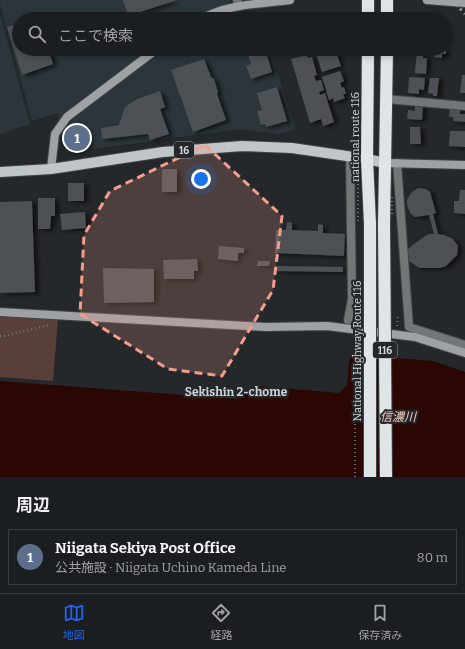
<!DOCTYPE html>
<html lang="ja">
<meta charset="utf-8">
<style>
body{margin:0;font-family:Bitter,"Noto Sans JP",serif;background:#282b2d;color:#f1f3f6}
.you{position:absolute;left:201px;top:179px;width:14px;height:14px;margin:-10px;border:3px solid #fff;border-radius:50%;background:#1a73e8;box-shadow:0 0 0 6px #1a73e833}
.badge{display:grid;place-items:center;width:26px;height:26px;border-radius:50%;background:#2563eb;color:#fff;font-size:13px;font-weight:700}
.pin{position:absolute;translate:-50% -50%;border:2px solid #fff;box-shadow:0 1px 4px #0006}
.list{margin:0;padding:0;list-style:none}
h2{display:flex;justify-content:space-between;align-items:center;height:52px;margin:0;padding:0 16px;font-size:17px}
h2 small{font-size:13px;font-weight:400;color:#a0a2a5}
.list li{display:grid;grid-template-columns:26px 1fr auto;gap:12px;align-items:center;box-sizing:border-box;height:56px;margin:0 8px 8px;padding:0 8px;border:1px solid #393c3e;border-radius:0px}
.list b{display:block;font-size:15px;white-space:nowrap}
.list p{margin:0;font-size:13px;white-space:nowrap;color:#a0a2a5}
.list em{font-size:13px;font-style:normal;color:#a0a2a5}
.icon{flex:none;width:22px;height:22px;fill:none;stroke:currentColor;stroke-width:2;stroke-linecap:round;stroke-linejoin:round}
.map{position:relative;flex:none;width:465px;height:477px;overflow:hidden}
.search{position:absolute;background:#1b1e20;box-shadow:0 2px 6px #0003;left:12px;right:12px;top:12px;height:44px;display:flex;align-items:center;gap:10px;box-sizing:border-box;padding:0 14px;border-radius:22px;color:#a0a2a5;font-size:15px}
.sheet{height:116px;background:#1b1e20}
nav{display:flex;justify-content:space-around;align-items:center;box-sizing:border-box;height:56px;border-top:1px solid #393c3e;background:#1b1e20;font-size:11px;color:#a0a2a5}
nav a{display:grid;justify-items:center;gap:2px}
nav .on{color:#2563eb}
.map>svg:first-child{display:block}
.built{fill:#2b353a}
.green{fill:#593f39}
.water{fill:#2b0703}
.building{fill:#4d5154;filter:url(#shadow)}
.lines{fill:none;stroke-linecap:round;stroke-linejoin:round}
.street-casing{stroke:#404446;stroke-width:10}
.secondary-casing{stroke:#404446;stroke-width:10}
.primary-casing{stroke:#404446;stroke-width:12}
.highway-casing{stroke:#404446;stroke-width:14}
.path{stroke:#717476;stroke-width:2;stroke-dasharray:1 3;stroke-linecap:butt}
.street{stroke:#737677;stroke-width:8}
.secondary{stroke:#9fa2a4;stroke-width:8}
.primary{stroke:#c0c5c7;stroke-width:10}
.highway{stroke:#dfe4e7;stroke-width:12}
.rail{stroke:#9ea1a3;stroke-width:3;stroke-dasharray:2 4;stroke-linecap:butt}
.highway-bridge-casing{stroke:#404446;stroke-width:14;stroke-linecap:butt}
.path-bridge{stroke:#717476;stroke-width:2;stroke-dasharray:1 3;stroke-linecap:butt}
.highway-bridge{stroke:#dfe4e7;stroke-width:12}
.marked{fill:#f49d8d;fill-opacity:0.2;stroke:#f49d8d;stroke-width:3;stroke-dasharray:8 5;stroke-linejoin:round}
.labels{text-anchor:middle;stroke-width:4;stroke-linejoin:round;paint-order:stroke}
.shield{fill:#24282a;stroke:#9ea1a3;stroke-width:1}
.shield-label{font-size:10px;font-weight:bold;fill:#d3d5d7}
.street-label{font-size:11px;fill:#d3d5d7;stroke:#24282a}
.neighbourhood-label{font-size:12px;font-weight:bold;fill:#cdd2d5;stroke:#24282a}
.water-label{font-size:12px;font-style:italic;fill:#f8c9c0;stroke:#24282a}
</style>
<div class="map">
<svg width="465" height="477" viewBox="0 0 465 477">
<defs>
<filter id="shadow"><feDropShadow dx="4" dy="2" stdDeviation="2" flood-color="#0009"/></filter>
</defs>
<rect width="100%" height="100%" fill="#24282a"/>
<!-- built -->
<path class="built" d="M0 0H230L236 19H19V49H270L296 129 279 134 239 129 66 153 58 113 32 121 0 4Z
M0 14 30 124 0 134Z"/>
<!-- green -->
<path class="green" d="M0 315 58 319 53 381 0 377Z"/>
<!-- water -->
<path class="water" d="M350 354 433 361 465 372V477H0V381L236 399 258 386 339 393 347 385Z"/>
<!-- building -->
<path class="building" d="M123 0H177L128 16Z
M19 24V49H48L53 64 22 75 7 27Z
M246 49H265L272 72 251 79 246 66 251 64Z
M315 49H339L340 51 336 52 341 66 322 72Z
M417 49H424L423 58H427L426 74 415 73Z
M434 49H446V54H442V58L434 57Z
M307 55 308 58 312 57 317 75 314 76 316 81 321 80 324 90 319 92 320 95 325 93 334 122 323 126 321 119 310 123 291 59Z
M204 59 211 77 214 79 218 92 217 94 226 120 193 132 171 70Z
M340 71 344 81 340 83 342 88 344 87 346 94H343L345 98 334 102 333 98 329 100 322 77Z
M462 75H465V93H460Z
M409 77 425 78 424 90 419 89V94L408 93Z
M430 78H439L437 96H433V94L428 93Z
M277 87 287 121 266 127 265 124 261 125 257 111 262 110 257 93Z
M160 91 165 107 160 109 169 134 150 140 148 134 102 139 101 128 119 125 125 107 137 99Z
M415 104 423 105 422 120 407 119 408 110 415 111Z
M450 107H461L460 114H465V122L453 121V117H449Z
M78 127 84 132 85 136H87L89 146 69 149 67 137H69V133L71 130Z
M410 127H420L421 144H410Z
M450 131H465V147L449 146Z
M162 169H177V192H162Z
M68 183H84V201H68Z
M418 188 426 189 430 192 436 213 433 214 438 234 444 235 453 239 458 246 457 255 446 266 440 268H419L409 261 407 251 410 247 425 236 429 234H434L429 215 415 217 411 214 407 206V200L411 193Z
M460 190H465V214L454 213V201H459Z
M38 198H55V216H51L50 229H38Z
M32 201 35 292 0 293V202Z
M85 212 86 228 62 230 60 214Z
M287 222 292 223V230L318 231V224L323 225V233L345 234 344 256 275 253 276 230H286Z
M219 246 244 248V253H238V261L218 259Z
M197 259 198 271H194V279H164L163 260Z
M258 261H270L269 266H257Z
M276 266 343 267V272L276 271Z
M103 268 154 269V302L104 303Z"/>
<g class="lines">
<defs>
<path id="street" d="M237 0 238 6
M386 99 465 106
M397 163 409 327 465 345
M348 320 352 299 350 157"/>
<path id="secondary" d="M427 0 465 3
M201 19C227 4 260 4 290 0
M385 163 465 165
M51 169 55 134 67 117 157 49
M0 312 266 327 327 326 415 337 465 353"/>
<path id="primary" d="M0 172 51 169 163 152 242 146 292 148 367 159 385 163"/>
<path id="highway" d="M368 19V0
M387 19V0
M368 49 367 159 370 224
M384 224 387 49"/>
</defs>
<!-- street casing -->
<use href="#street" class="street-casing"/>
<!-- secondary casing -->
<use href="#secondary" class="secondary-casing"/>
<!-- primary casing -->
<use href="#primary" class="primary-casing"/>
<!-- highway casing -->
<use href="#highway" class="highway-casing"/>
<!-- path -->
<path class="path" d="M397 326 398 314
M0 336H5L49 325"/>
<!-- street -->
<use href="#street" class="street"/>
<!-- secondary -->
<use href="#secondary" class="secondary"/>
<!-- primary -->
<use href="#primary" class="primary"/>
<!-- highway -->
<use href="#highway" class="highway"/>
<!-- rail -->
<path class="rail" d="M452 0 465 14"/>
<defs>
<path id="highway-bridge" d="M384 224 386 477
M370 477V224"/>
</defs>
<!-- highway-bridge casing -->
<use href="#highway-bridge" class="highway-bridge-casing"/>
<!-- path-bridge -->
<path class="path-bridge" d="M358 180V221
M392 197V216
M355 477V324L358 325"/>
<!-- highway-bridge -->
<use href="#highway-bridge" class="highway-bridge"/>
</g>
<!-- marked area -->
<path class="marked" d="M205 145 282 216 273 290 222 376 168 369 80 314 84 235 110 191Z"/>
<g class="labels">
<!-- shield labels -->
<g class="shield">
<rect x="174" y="142" width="20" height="16" rx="3"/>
<rect x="373" y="342" width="24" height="16" rx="3"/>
</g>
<g class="shield-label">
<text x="184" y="154">16</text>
<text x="385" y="354">116</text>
</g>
<!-- street labels -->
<g class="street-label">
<text transform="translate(355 137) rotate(-90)" y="4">national route 116</text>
<text transform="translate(357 351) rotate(-90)" y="4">National Highway Route 116</text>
</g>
<!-- neighbourhood labels -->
<g class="neighbourhood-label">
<text x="236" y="396">Sekishin 2-chome</text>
</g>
<!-- water labels -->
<g class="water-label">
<text x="398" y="421">信濃川</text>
</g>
</g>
</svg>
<div class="you"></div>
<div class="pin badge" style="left:77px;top:138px;background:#5c6f8a">1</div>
<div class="search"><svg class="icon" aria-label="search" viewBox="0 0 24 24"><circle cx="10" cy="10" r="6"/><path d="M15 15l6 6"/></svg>ここで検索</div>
</div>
<section class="sheet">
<h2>周辺<small></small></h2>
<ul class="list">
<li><span class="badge" style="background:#5c6f8a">1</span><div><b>Niigata Sekiya Post Office</b><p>公共施設 · Niigata Uchino Kameda Line</p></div><em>80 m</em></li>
</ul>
</section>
<nav>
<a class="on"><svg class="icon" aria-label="map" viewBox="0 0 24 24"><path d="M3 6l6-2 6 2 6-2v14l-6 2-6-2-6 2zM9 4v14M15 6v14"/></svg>地図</a>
<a><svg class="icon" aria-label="directions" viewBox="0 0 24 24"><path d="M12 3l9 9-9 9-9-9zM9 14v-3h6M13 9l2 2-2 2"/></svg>経路</a>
<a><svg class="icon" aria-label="saved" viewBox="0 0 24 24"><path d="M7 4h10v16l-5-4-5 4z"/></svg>保存済み</a>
</nav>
